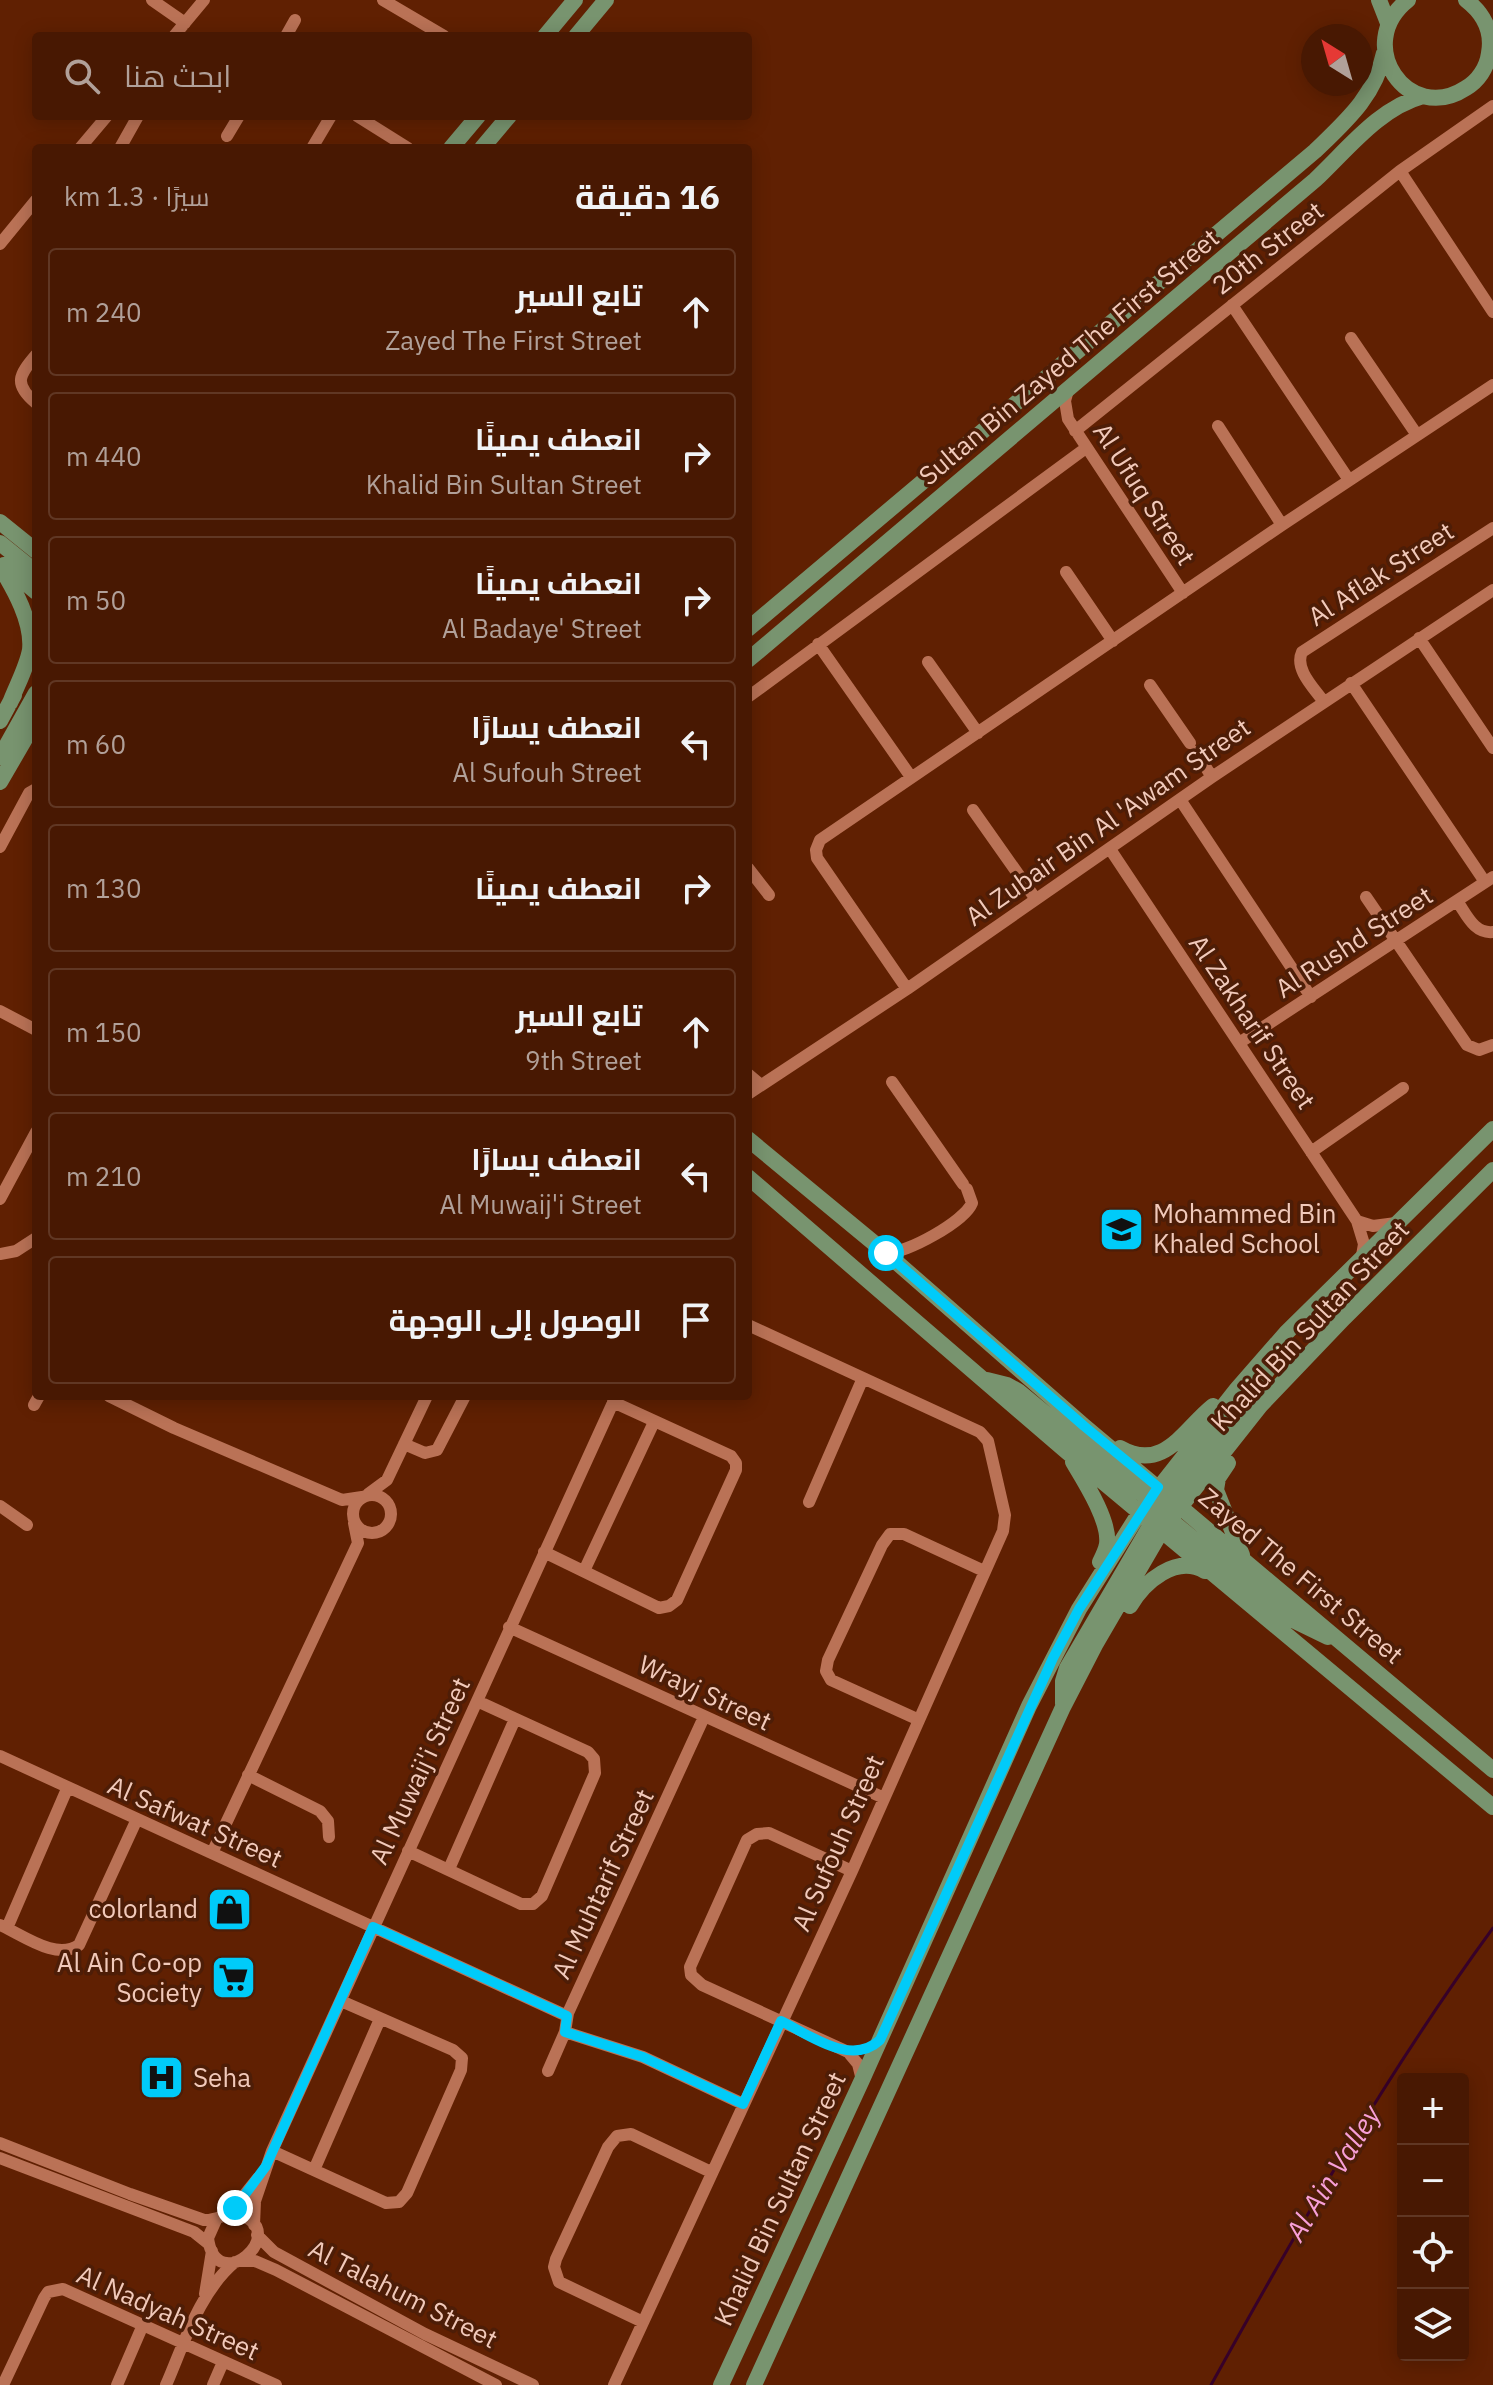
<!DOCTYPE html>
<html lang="ar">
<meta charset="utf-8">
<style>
body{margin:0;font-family:"IBM Plex Sans",Cairo,sans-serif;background:#522511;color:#f1f3f6;direction:rtl}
.controls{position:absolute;right:24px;bottom:24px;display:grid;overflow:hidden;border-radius:8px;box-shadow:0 4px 20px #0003}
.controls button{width:72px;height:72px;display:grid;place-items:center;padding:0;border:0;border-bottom:2px solid #603724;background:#481802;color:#f1f3f6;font:40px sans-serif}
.compass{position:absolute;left:1301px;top:24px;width:72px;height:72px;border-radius:50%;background:#481802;box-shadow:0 4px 20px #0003;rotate:323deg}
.stop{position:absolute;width:24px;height:24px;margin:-18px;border:6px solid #00cbf9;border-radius:50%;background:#fff}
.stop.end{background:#00cbf9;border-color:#fff;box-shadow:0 2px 8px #0008}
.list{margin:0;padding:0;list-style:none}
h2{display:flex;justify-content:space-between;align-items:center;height:104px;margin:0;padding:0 32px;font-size:34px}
h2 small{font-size:26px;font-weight:400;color:#b1a099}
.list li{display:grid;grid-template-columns:52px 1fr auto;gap:24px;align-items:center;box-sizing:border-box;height:128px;margin:0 16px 16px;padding:0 16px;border:2px solid #603724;border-radius:8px}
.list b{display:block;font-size:30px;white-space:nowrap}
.list p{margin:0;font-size:26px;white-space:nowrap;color:#b1a099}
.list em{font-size:26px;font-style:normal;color:#b1a099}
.icon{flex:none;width:44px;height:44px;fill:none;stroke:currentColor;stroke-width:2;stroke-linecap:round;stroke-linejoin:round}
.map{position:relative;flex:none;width:1493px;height:2385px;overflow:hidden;direction:ltr}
.search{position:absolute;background:#481802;box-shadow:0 4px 20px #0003;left:32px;top:32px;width:720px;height:88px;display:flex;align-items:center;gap:20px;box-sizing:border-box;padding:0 28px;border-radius:8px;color:#b1a099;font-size:30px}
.panel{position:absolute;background:#481802;box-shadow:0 4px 20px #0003;left:32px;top:144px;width:720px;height:1256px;border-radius:8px;direction:rtl}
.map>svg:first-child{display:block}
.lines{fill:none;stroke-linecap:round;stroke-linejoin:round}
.stream{stroke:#370129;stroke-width:3}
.minor{stroke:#ba7256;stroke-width:12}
.major{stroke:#78946f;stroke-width:16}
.route{stroke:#00cbf9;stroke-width:10}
.labels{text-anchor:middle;stroke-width:7;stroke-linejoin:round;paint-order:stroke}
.street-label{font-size:26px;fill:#f1c9ba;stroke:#4d1d07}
.poi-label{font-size:26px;fill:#f1c9ba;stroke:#4d1d07;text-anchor:start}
.water-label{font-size:28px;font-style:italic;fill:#f79fd7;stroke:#4d1d07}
</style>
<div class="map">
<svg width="1493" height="2385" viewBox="0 0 1493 2385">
<rect width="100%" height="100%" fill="#602002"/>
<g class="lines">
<!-- stream -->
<path class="stream" d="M1211 2385C1298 2228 1387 2073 1493 1928"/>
<!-- minor -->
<path class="minor" d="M152 0 185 23
M383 0 444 36
M174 36 204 0
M286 36 295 20
M357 116 408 148
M227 136 239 116
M80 148 107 116
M120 148 138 116
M312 148 331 116
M1400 171 1493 312
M0 244 36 200
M1232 305 1349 480
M1351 338 1417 435
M36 355C19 375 13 384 36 403
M1068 390 1065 401 1068 419 1183 593
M1218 426 1282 525
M1075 431 1400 171 1493 106
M1066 572 1113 641
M1419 638 1493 748
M818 644 911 777
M928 662 978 733
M1351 683 1485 882
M1150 685 1190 743
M748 697 1086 448
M1324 702C1314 688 1294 669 1302 652L1493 528
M1196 752 1212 777
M1181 801 1311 997
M973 810 1035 898
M0 847 29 793 36 789
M1110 849 1357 1221 1364 1244 1361 1261
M748 868 769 895
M1366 897 1467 1045 1479 1050 1493 1045
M1457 901C1467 915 1474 934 1493 932
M907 989 817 858 816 850 820 840 1282 525 1493 385
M0 1011 36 1030
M1239 1043 1493 877
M748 1074 761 1085
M892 1082 963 1184
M748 1094 907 989 1212 777 1493 590
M1311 1152 1403 1088
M0 1199 36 1132
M1357 1221 1373 1226 1396 1223
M886 1253C906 1254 965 1221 972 1203L967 1189
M0 1254 16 1251 36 1238
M109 1396 174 1428 342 1500 362 1497
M34 1405 39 1396
M404 1444 425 1453 437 1450 465 1396
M368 1494 387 1480 427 1396
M353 1514a19 19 0 1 1 38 0a19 19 0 1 1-38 0Z
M809 1502 863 1378
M0 1506 27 1525
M544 1552 659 1608 669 1606 677 1600 736 1470V1463L731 1456 613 1402
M584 1571 654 1422
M509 1627 884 1798
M917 1719 831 1680 826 1671 828 1660 882 1545 890 1534H904L984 1571
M0 1756 567 2016
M248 1775 320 1811 328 1821 329 1837
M408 1851 521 1904H533L542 1896 595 1773 594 1759 588 1752 477 1701
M212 1853 358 1543 354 1523
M449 1869 515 1719
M852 1871 769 1833 757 1834 747 1840 690 1967 691 1975 702 1985 848 2052 858 2064 862 2080
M0 1925C23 1935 56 1961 79 1945L137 1819
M7 1928 67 1789
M565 2032 643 2057 743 2104
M548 2071 565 2032 568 2013 704 1717
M0 2143 130 2194 204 2220C218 2221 227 2211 240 2215 292 2232 216 2299 208 2238L216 2220
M272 2151 386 2203 399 2202 407 2193 461 2070 462 2058 453 2050 341 2001
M0 2158 194 2232 209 2244
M314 2170 380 2019
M229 2214 258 2178
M254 2225 255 2201 272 2151 616 1396
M257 2235 274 2252 425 2334 533 2385
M241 2261H255L276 2270 496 2385
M205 2294 212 2251
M643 2322 559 2282 554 2267 556 2259 608 2147 617 2136 631 2134 711 2172
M3 2385 44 2298 48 2292 63 2289 276 2385
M117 2385 142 2327
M166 2385C184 2344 199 2292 235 2262
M213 2385 223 2362
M614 2385 852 1871 1003 1531 1005 1515 988 1441 980 1432 748 1325"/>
<!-- major -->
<path class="major" d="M1379 0 1388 23
M1408 0C1352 44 1408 126 1466 88 1478 81 1487 68 1489 53 1493 31 1483 13 1466 0
M545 36 575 0
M576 36 606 0
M451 148 478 116
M482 148 509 116
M0 522 36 551
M0 543 36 572
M4 565 36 592
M0 566C14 589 33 622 30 650 27 667 16 687 10 703
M748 629 1315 151C1346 121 1375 96 1384 53
M748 660 1315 180C1348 149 1379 108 1423 96
M0 721 14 695
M0 757 36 693
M0 782 36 720
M748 1139 886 1253 1084 1426 1493 1770
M748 1177 1066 1451 1493 1807
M987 1380 1007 1385 1018 1391 1156 1505
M1120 1448C1164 1473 1184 1429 1213 1406
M1073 1462C1085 1482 1110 1521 1107 1544 1106 1550 1103 1556 1100 1562
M1228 1463 1218 1478 1216 1490 1242 1555
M1165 1505 1279 1355
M1164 1515 1293 1620 1328 1637
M1130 1606C1144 1582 1176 1554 1205 1571
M1063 1704V1681L1067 1668 1156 1516 1160 1502 1158 1487
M721 2385 862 2080 1029 1706 1079 1609 1140 1512 1237 1389 1286 1333 1493 1129
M754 2385 1063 1707 1095 1645 1162 1530 1260 1406 1344 1318 1493 1170"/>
</g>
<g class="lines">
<!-- route -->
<path class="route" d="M235 2208 266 2166 373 1927 567 2016 565 2032 643 2057 743 2104 781 2021C810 2035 851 2067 880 2040L1053 1658 1079 1609 1158 1487 1084 1426 886 1253"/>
</g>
<!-- icons -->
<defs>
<symbol id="school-square" viewBox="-11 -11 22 22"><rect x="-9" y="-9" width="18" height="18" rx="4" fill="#00cbf9" stroke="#4d1d07"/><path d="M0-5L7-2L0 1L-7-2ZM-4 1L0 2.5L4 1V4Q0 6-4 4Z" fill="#111"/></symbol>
<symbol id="shop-square" viewBox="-11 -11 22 22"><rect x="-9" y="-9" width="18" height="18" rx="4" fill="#00cbf9" stroke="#4d1d07"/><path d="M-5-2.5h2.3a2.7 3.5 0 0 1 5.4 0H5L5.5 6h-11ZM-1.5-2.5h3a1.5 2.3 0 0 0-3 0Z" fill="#111"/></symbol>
<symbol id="supermarket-square" viewBox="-11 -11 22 22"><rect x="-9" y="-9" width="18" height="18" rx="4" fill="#00cbf9" stroke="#4d1d07"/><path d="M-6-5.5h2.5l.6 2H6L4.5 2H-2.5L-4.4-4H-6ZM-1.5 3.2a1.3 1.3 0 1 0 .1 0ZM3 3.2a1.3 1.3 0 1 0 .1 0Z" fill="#111"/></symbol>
<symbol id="hospital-square" viewBox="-11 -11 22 22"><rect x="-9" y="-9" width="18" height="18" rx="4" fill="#00cbf9" stroke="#4d1d07"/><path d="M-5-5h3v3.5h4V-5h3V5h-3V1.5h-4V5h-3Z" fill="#111"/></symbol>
</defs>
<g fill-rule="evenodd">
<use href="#school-square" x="1096" y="1204" width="51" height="51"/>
<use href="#shop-square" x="204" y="1884" width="51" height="51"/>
<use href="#supermarket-square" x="208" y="1952" width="51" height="51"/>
<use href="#hospital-square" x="136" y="2052" width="51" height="51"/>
</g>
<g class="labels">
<!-- street labels -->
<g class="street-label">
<text transform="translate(1268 248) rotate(-38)" y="9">20th Street</text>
<text transform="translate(1069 357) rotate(-40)" y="9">Sultan Bin Zayed The First Street</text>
<text transform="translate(1144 494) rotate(57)" y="9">Al Ufuq Street</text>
<text transform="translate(1381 574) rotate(-33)" y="9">Al Aflak Street</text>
<text transform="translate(1108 822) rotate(-35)" y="9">Al Zubair Bin Al 'Awam Street</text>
<text transform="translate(1354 942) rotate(-33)" y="9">Al Rushd Street</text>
<text transform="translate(1252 1022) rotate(56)" y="9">Al Zakharif Street</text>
<text transform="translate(1310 1326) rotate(-47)" y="9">Khalid Bin Sultan Street</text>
<text transform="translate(1301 1576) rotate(40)" y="9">Zayed The First Street</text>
<text transform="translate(705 1693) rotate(25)" y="9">Wrayj Street</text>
<text transform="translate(420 1771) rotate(-65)" y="9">Al Muwaij'i Street</text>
<text transform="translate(195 1822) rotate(24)" y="9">Al Safwat Street</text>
<text transform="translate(838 1843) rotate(-66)" y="9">Al Sufouh Street</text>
<text transform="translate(603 1884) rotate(-65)" y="9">Al Muhtarif Street</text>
<text transform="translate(780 2199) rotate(-65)" y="9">Khalid Bin Sultan Street</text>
<text transform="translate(403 2294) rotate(27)" y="9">Al Talahum Street</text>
<text transform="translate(168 2313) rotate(24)" y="9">Al Nadyah Street</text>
</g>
<!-- poi labels -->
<g class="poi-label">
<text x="1153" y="1223">Mohammed Bin<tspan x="1153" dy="30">Khaled School</tspan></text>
<text x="198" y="1918" text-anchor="end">colorland</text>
<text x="202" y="1972" text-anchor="end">Al Ain Co-op<tspan x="202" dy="30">Society</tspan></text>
<text x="193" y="2087">Seha</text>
</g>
<!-- water labels -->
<g class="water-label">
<text transform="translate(1333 2173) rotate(-58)" y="10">Al Ain Valley</text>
</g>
</g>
</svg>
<div class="controls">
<button>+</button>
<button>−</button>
<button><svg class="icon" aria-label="locate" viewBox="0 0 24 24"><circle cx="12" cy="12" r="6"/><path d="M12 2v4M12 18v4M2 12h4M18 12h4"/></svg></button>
<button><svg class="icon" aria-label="layers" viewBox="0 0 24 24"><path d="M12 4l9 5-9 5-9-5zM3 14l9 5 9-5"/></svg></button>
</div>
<svg class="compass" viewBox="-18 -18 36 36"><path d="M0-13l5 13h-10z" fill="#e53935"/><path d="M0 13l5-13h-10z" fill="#b1a099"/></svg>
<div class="stop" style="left:886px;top:1253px"></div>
<div class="stop end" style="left:235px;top:2208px"></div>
<div class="search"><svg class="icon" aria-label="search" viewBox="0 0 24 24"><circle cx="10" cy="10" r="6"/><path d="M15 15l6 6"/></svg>ابحث هنا</div>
<section class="panel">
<h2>16 دقيقة<small>سيرًا · 1.3 km</small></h2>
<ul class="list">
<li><svg class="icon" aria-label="ahead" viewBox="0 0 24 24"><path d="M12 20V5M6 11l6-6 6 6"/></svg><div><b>تابع السير</b><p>Zayed The First Street</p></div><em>240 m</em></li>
<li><svg class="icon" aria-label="right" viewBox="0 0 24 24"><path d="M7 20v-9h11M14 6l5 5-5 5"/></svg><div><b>انعطف يمينًا</b><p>Khalid Bin Sultan Street</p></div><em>440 m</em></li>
<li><svg class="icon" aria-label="right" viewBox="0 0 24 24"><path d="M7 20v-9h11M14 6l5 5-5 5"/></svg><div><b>انعطف يمينًا</b><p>Al Badaye' Street</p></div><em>50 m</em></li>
<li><svg class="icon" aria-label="left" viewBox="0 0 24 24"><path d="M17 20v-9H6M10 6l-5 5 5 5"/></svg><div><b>انعطف يسارًا</b><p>Al Sufouh Street</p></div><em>60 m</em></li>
<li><svg class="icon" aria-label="right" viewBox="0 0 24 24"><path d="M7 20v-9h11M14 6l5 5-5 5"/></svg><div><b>انعطف يمينًا</b></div><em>130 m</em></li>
<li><svg class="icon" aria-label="ahead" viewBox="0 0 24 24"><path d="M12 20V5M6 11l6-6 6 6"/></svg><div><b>تابع السير</b><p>9th Street</p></div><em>150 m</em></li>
<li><svg class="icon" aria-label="left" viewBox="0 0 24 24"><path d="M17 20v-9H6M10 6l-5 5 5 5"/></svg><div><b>انعطف يسارًا</b><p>Al Muwaij'i Street</p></div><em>210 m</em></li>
<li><svg class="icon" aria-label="arrive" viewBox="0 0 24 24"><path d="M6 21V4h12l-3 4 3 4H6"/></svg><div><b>الوصول إلى الوجهة</b></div></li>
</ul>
</section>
</div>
